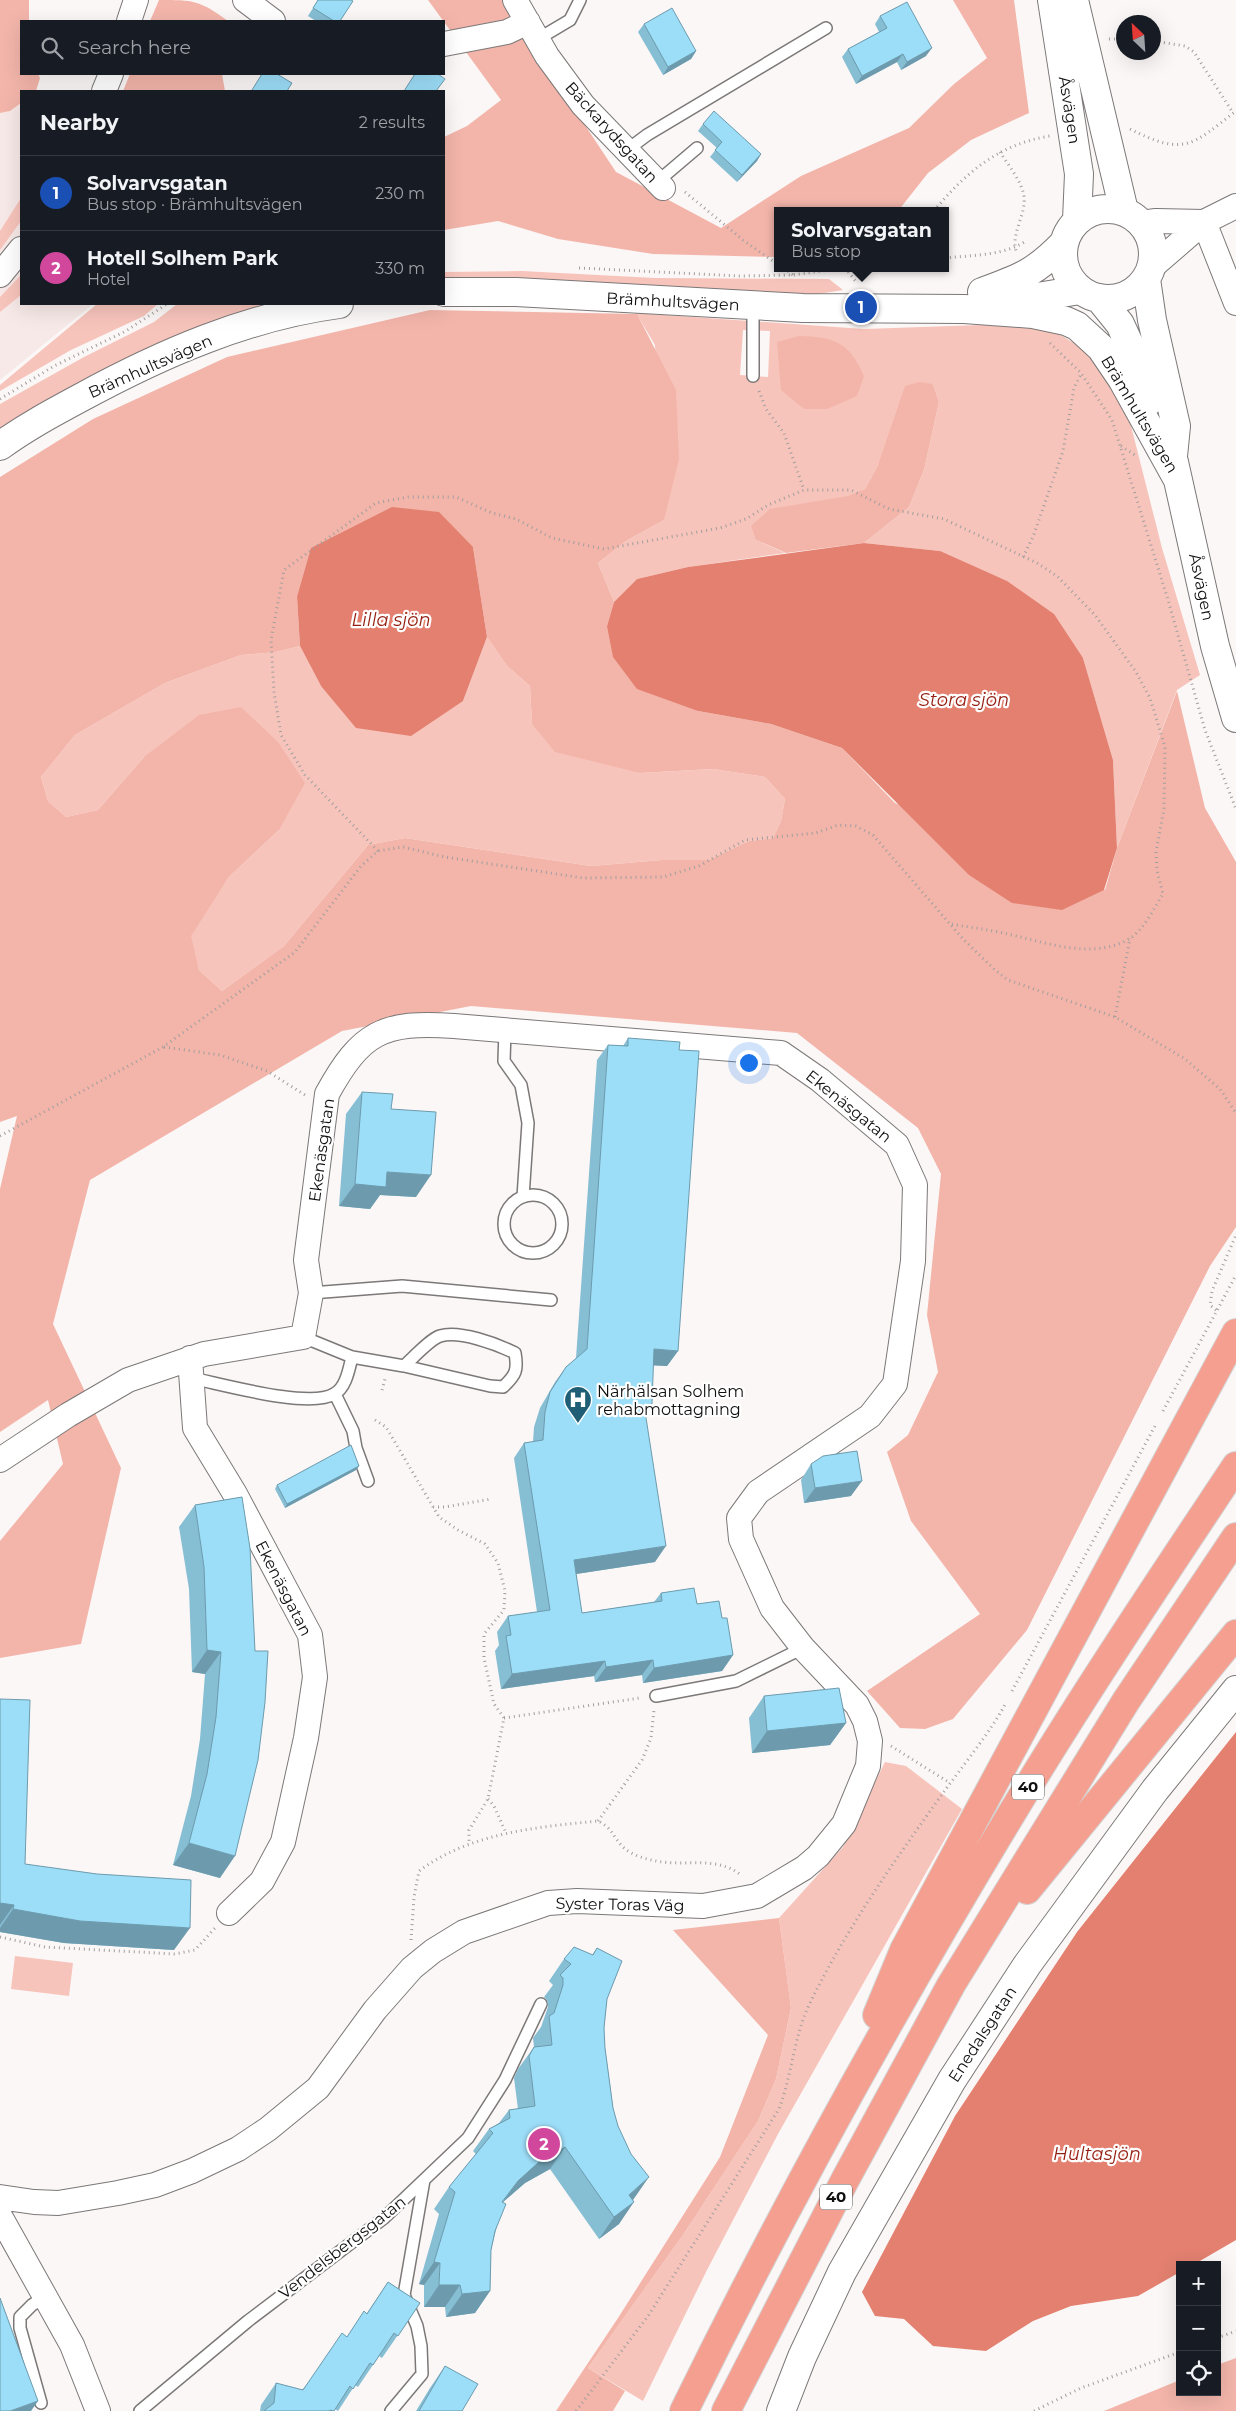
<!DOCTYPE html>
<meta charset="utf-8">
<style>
body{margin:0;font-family:Montserrat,sans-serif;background:#242831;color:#f1f3f6}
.controls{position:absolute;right:15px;bottom:15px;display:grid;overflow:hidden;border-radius:0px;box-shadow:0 5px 20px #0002}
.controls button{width:45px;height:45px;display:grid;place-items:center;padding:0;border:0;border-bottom:1px solid #363941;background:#171b24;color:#f1f3f6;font:25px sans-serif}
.compass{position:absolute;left:1116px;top:15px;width:45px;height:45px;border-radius:50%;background:#171b24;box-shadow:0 5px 20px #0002;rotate:335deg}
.you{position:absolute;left:748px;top:1062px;width:18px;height:18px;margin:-12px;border:4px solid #fff;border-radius:50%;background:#1a73e8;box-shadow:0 0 0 8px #1a73e833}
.badge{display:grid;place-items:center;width:32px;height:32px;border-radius:50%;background:#92b0bc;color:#fff;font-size:16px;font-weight:700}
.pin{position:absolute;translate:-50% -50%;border:2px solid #fff;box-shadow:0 1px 5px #0006}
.popup{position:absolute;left:774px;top:207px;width:175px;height:65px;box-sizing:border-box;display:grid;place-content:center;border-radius:0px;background:#171b24;filter:drop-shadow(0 1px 4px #0005);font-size:16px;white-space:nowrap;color:#9ea1a6}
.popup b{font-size:19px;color:#f1f3f6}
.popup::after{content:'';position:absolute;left:50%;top:100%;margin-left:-10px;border:10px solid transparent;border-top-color:#171b24}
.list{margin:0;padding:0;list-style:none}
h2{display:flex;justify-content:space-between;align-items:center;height:65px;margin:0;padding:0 20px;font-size:21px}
h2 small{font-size:16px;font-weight:400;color:#9ea1a6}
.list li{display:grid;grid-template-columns:32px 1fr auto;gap:15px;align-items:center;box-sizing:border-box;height:75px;padding:0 20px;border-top:1px solid #363941}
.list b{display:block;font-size:19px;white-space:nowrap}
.list p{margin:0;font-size:16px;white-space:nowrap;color:#9ea1a6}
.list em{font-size:16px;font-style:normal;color:#9ea1a6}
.icon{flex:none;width:28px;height:28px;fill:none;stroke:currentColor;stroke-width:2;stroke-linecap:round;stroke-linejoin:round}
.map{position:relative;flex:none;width:1236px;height:2411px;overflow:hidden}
.search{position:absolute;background:#171b24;box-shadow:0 5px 20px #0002;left:20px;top:20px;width:425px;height:55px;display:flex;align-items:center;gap:12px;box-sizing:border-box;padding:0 18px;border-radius:0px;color:#9ea1a6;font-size:19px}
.panel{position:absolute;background:#171b24;box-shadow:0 5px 20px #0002;left:20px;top:90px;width:425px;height:215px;border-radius:0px}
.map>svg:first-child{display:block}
.built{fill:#f7e9e7}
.green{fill:#f7c4bb;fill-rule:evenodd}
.forest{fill:#f3b5aa;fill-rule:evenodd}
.water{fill:#e38070}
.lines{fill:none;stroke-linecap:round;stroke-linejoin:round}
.service-casing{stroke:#7c7878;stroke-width:14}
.minor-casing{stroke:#7c7878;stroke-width:26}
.tertiary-casing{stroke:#7c7878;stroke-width:30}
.motorway-casing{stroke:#d4d4d4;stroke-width:30}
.path{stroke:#a19e9d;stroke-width:3;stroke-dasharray:1 4;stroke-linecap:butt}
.service{stroke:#fff;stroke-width:11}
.minor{stroke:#fff;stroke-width:24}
.tertiary{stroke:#fff;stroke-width:28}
.motorway{stroke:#f59f90;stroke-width:28}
.wall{fill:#86bed4}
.shaded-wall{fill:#6d9bad}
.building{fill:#9cddf7;stroke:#6d9bad}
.labels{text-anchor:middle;stroke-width:4.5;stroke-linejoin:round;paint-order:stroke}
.shield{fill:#fff;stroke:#585858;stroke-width:1}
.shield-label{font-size:15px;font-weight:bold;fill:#111010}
.street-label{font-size:16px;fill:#111010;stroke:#fff}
.poi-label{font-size:16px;fill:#111010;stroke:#fff;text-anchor:start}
.water-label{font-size:18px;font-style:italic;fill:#941f12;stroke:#fff}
</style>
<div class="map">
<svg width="1236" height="2411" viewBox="0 0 1236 2411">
<rect width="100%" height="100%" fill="#fbf7f6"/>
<!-- built -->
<path class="built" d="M21 103V304H93L0 380V113L10 111Z"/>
<!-- green -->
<path class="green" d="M21 198V221L0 250V231Z
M522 271 655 278 829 279 843 290 812 295 522 278 444 280V272Z
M21 275V295L0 312V297Z
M97 304H158L144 316 71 350 0 391V385Z
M177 304H283L131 358 80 383 0 428V404L84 357 154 322Z
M636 313 864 329 1010 324 1051 329 1088 352 1128 414 1162 548 1200 675 1177 690 1117 848 1113 760 1083 658 940 551 864 543 909 507 924 470 939 402 933 384 878 465 865 489 756 540 785 553 688 567 637 579 614 602 598 563 626 541 664 520 655 345ZM743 330 770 331 768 377 740 375Z
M487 637 507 666 530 686 532 724 640 773 713 769 765 777 785 799 781 821 773 838 749 841 708 860H662L591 866 405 838 368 845 284 946 222 991 199 970 190 936 229 877 279 830 144 757 98 810 66 817 48 801 41 777 75 735 165 683 241 655 276 652 300 646 321 686 463 701Z
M885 1762 906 1766 962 1809 778 2134 707 2270 643 2401 588 2368 683 2235 758 2121 776 2079 791 2008 779 1918 843 1847Z
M15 1956 73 1963 69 1996 11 1989Z"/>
<!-- forest -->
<path class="forest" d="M0 0H29V21H21V74H38L40 78 36 91H21V103L10 111 0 113Z
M159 0C194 0 199 0 228 21H150Z
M428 0H502L616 172 721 228 801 176 909 128 954 84 987 58 953 0H1014L1029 113 971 140 928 173 898 211H777V257L653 254 558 239 498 221 444 230V137L467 126 501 100Z
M130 74H222L225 91H123Z
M430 310 637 314 676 390 679 459 664 520 626 541 598 563 614 602 607 626 698 711 771 724 842 748 895 803 1105 890 1117 848 1177 691 1205 808 1236 862V1227L1210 1266 1027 1630 953 1719 925 1729 900 1728 867 1691 980 1614 911 1521 887 1452 908 1435 938 1372 927 1315 941 1174 918 1128 797 1033 471 1006 342 1031 90 1180 53 1324 121 1468 81 1644 0 1658V1541L63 1464 48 1400 0 1432V1189L17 1116 0 1122V477L93 419 227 357ZM473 547 487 637 507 666 530 686 532 724 555 752 640 773 713 769 765 777 785 799 781 821 773 838 749 841 708 860H662L591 866 405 838 368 845 284 946 222 991 199 970 191 936 229 877 279 830 305 783 278 742 241 707 199 715 144 757 98 810 66 817 48 801 41 777 75 735 165 683 241 655 276 652 300 646 297 597Z
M799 336C835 337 849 342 864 376L857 396 827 409H804L781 390 777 342Z
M919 382 933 384 939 402 924 470 909 507 864 543 786 553 756 540 751 526 770 509 848 496 865 489 878 465 905 386Z
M779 1918 791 2008 776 2079 758 2121 683 2235 588 2368 625 2391 613 2411H556L618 2318 720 2157 768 2035 673 1930Z
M1236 2358V2411H1104L1180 2380V2392H1217V2365Z"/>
<!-- water -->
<path class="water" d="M392 507 439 512 473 547 487 637 463 701 411 736 356 728 321 686 300 646 297 597 311 548Z
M864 543 940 551 1007 581 1054 614 1083 658 1113 760 1117 848 1104 890 1062 910 1012 903 969 875 842 748 771 724 698 711 637 689 613 657 607 626 614 602 637 579 688 567Z
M1236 1732V2240L1193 2265H1180V2272L1138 2296 1071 2306 1033 2321 986 2351 933 2346 904 2319 875 2316 862 2292 955 2116 1077 1932Z"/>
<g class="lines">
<defs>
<path id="service" d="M538 39 570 20 580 0
M627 150 647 135 826 28
M657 182 697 148
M753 305V376
M505 1030 504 1061 521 1085 528 1123 523 1197
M504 1224a29 29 0 1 1 58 0a29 29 0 1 1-58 0Z
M311 1293 402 1286 551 1300
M303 1337 352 1357 404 1366 490 1386 503 1387C516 1375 518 1370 515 1353 497 1344 459 1330 440 1336 430 1339 412 1359 404 1366
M191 1378C222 1384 309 1409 334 1394 346 1388 349 1369 352 1357
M335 1394 353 1431 356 1448 368 1481
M656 1696 736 1681 803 1648
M41 2403 20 2328V2317L32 2305 46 2296
M140 2411 248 2321 384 2218 468 2138 505 2080 541 2004
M391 2411 422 2374 421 2346 417 2326 404 2295 424 2180"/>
<path id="minor" d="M245 0 273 21
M515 0 547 56 583 105 663 188
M129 21 136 0
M444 44 507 32 528 22
M104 91 111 74
M1204 222 1236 303
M1141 223 1156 221 1204 222
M1152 267 1204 222 1236 206
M0 275 21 249
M190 1358 195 1428 235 1494 310 1635 315 1677 306 1738 283 1842 262 1881 229 1913
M0 1460 68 1415 128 1380 204 1354 303 1337 311 1293 306 1260 327 1094C361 1032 383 1021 454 1026L781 1053 820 1080 897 1145 915 1185 913 1261 895 1384 870 1416 758 1492 739 1518 741 1539 772 1608 803 1648 857 1705 865 1721 870 1741 868 1766 844 1824 818 1856 804 1868 757 1896 703 1906 577 1901 548 1903 464 1932 433 1951 412 1968 375 2010 318 2088 268 2129 238 2149 192 2171 155 2185 118 2193 58 2203 34 2202 0 2197
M0 2216 72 2345 98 2411"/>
<path id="tertiary" d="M1052 0 1079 174 1077 220
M1074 0 1124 211
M1063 254a45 45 0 1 1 90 0a45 45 0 1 1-90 0Z
M1146 279 1152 320 1176 426 1173 456
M444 292H516L803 308 964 309 1033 314 1066 321 1077 326 1101 348 1122 379 1178 480
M982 292C1020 278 1035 273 1063 244
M1099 298 1120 324 1131 348 1149 401
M1003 299 1031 298 1080 290
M0 446C26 427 54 412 82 397 161 354 248 316 339 304
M1174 462 1215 646 1236 718
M781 2411 802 2357 842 2272 952 2080 1027 1965 1155 1790 1236 1690"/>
<path id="motorway" d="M1027 1890 1236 1634
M877 2015 904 1950 1236 1333
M684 2411C785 2205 896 2004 1015 1808 1085 1692 1161 1579 1236 1466
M726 2411 845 2180 951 1985 1126 1701 1236 1537"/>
</defs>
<!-- service casing -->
<use href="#service" class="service-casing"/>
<!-- minor casing -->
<use href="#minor" class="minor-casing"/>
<!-- tertiary casing -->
<use href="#tertiary" class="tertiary-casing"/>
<!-- motorway casing -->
<use href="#motorway" class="motorway-casing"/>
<!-- path -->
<path class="path" d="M1109 39H1124
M1154 41 1185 46 1194 52 1233 113
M1130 129C1185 157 1192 145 1236 111
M1000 152C1008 165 1022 181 1024 197 1026 215 1011 233 1016 251
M685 192 743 240 777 264
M934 211C965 173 999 144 1050 136
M945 258C972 255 1003 256 1026 241
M579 268 740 276 793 275 843 268
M784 268 793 275
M845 268 857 283
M1050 343 1081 373 1112 420 1168 600 1205 730 1236 809
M759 391 766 409 784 433 804 490
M0 399 54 366 126 331 167 304
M1121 446 1135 455
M1023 557 1033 537 1063 451 1074 388 1081 374
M378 851 305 775 281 735 274 692 271 640 284 570 376 503 408 497H456L492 513 516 519 552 538 604 549 720 528 746 519 768 505 804 490H851L889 509 944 519 1037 563 1057 576 1095 615 1136 672 1150 698 1165 747 1164 809 1156 852 1157 870 1163 894C1154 908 1144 930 1129 939 1091 961 1042 941 1003 933 985 929 968 927 950 924
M1115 1017 1130 938
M164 1047 220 1055 267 1071 305 1095
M0 1136 163 1047 295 952 361 866 378 851 403 847 445 857 583 878 663 877 699 866 745 840 816 833 838 825 856 826 873 835 963 939 995 970 1008 980 1115 1017 1185 1059 1220 1089 1236 1113
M1216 1310 1210 1305 1212 1291 1236 1235
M382 1390 385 1379
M1163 1411 1236 1275
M375 1420 386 1427 439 1517 458 1530 485 1544 498 1563 505 1591 504 1610 484 1634V1658L494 1704 504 1718 488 1799 469 1830V1844
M433 1507H445L491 1499
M1012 1691 1155 1426
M504 1718 640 1698
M891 1746 950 1783
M488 1799 494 1806 506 1833
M598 1821 642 1760 651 1738 654 1710
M0 1937 45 1947 175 1954 195 1950 215 1928
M411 1940 414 1897 419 1871C470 1833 536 1827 598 1821 613 1828 613 1838 624 1848 632 1855 645 1859 656 1861 686 1867 718 1855 742 1876
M1217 2338 1236 2331
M576 2411 648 2316 779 2109C792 2075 794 2035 810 2003 846 1929 895 1860 943 1793 964 1764 989 1734 1006 1703
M1034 2411 1081 2388 1180 2352"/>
<!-- service -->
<use href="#service" class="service"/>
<!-- minor -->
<use href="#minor" class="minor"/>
<!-- tertiary -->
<use href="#tertiary" class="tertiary"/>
<!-- motorway -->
<use href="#motorway" class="motorway"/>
</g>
<!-- wall -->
<path class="wall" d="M318 0H351L340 21H316L308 16Z
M880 16 926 56 901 70 897 62 856 84 842 57 848 49 879 32 875 24Z
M644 24 696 51 691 59 663 75 638 32Z
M703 124 761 154 757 161 737 182 710 157 717 148 698 131Z
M628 1038 679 1050 678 1351 667 1366 653 1365 645 1413 655 1562 576 1574 582 1613 654 1602 661 1593 697 1604 722 1618 733 1655 722 1671 643 1683 642 1675 595 1682 594 1676 501 1689 495 1651 499 1645 497 1632 508 1616 537 1612 514 1458 524 1443 533 1442 534 1427 540 1408 555 1382 566 1367 576 1358 597 1060 608 1045 623 1046Z
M362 1092 391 1109 416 1197 380 1195 370 1209 339 1206 346 1114Z
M811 1464 851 1496 804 1503 801 1480Z
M359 1466 356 1470 285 1508 275 1489 277 1485Z
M242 1497 220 1878 173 1865 191 1796 200 1739 205 1674 192 1672 189 1589 179 1527 195 1505Z
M764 1696 846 1723 830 1745 752 1753 749 1718Z
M0 1699 25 1864 174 1950 64 1943 0 1932Z
M597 1948 607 1999 604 2028 605 2048 613 2108 633 2200 619 2224 599 2239 550 2169 525 2183 503 2202 491 2250 490 2291 475 2313 446 2317 445 2307H424V2285L419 2284 439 2214 434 2209 449 2187 476 2154 473 2151 489 2129 499 2123 509 2110 518 2109 514 2078 518 2069 534 2047 533 2038 541 2027 548 2007 547 2000 544 1997 553 1985 549 1981 564 1959 592 1955Z
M388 2282 420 2303 382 2358 379 2356 358 2387 355 2385 338 2411 335 2409 334 2411H260L261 2405 276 2383 302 2390 367 2313Z
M445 2366 462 2411H416L430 2388Z"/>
<!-- shaded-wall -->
<path class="shaded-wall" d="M932 48 926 56 901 70 907 62Z
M696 51 691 59 663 75 668 67Z
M903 54 897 62 856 84 862 76Z
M761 154 757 161 737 182 742 175Z
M387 1172 431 1175 416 1197 380 1195 370 1209 339 1206 355 1184Z
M654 1349 678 1351 667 1366 643 1365Z
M652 1404 641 1419 644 1405Z
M359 1466 356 1470 285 1508 287 1504Z
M862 1481 851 1496 804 1503 815 1488Z
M666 1546 655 1562 563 1576 574 1560Z
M207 1650 221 1652 205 1674 192 1672Z
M733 1655 722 1671 643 1683 654 1668Z
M653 1660 642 1675 595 1682 606 1667Z
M605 1661 594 1676 501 1689 512 1674Z
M846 1723 830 1745 752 1753 767 1731Z
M189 1843 235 1856 220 1878 173 1865Z
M0 1903 14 1905 0 1925Z
M13 1909 190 1928 174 1950 64 1943 0 1932V1928Z
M565 2147 550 2169 525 2183 502 2203 487 2224 518 2181 540 2161Z
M649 2177 633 2200 614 2217 629 2195Z
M634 2202 619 2224 599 2239 614 2217Z
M434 2262 440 2263 424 2285 419 2284Z
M439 2285H460L445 2307H424Z
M490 2291 475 2313 446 2317 462 2294Z
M38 2401 31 2411H10Z"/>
<!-- building -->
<path class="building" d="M318 0H351L353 1 340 21H334L313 8Z
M907 2 932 48 907 62 903 54 862 76 848 49 887 28 880 16Z
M672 8 696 51 668 67 644 24Z
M262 74H277L292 83 287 91H254L252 90Z
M415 74H438L445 79 436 91H404Z
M714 111 761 154 742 175 715 150 722 142 703 124Z
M628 1038 680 1042 679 1050 699 1051 678 1351 654 1349 652 1404 644 1405 666 1546 574 1560 582 1613 662 1601 661 1593 694 1588 697 1604 719 1601 722 1618H727L733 1655 654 1668 653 1660 606 1667 605 1661 512 1674 506 1636 511 1635 508 1616 550 1610 524 1443 543 1440 545 1412 550 1392 566 1367 587 1349 608 1045 628 1046Z
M362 1092 393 1094 391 1109 436 1112 431 1175 387 1172 386 1187 355 1184Z
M351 1445 359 1466 287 1504 277 1485Z
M857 1451 862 1481 815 1488 811 1464 823 1456Z
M242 1497 250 1548 255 1651H268L265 1702 258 1760 235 1856 189 1843 207 1774 216 1717 221 1652 207 1650 204 1567 195 1505Z
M839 1688 846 1723 767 1731 764 1696Z
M0 1699 30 1700 25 1864 97 1874 191 1880 190 1928 80 1921 13 1909 14 1905 0 1903Z
M574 1947 593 1955 597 1948 622 1961 607 1999 604 2028 605 2048 613 2108 618 2126 631 2154 649 2177 629 2195 634 2202 614 2217 565 2147 540 2161 518 2181 502 2202 506 2204 495 2231 491 2250 490 2291 462 2294 460 2285H439L440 2263 434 2262 455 2192 449 2187 493 2133 489 2129 510 2118 509 2110 535 2106 529 2056 534 2047 552 2045 549 2016 554 2013 563 1985V1978L560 1975 571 1964 564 1959Z
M388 2282 420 2303 398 2336 394 2333 373 2365 370 2363 353 2389 350 2386 334 2411 330 2410V2411H264L274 2403 276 2383 303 2390 342 2333 347 2337 364 2311 367 2314Z
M0 2298 38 2401 10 2411H0Z
M445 2366 478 2384 462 2411H419Z"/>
<!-- icons -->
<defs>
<symbol id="hospital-pin" viewBox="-11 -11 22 30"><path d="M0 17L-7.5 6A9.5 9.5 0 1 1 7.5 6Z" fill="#1f5e74" stroke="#fff"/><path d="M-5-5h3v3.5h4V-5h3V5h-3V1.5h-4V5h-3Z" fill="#fff"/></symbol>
</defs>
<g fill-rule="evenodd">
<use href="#hospital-pin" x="562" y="1384" width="32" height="43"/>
</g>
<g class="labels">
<!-- shield labels -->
<g class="shield">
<rect x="1012" y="1774.5" width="32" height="25" rx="4"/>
<rect x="820" y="2184.5" width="32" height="25" rx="4"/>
</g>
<g class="shield-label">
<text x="1028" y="1792">40</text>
<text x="836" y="2202">40</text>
</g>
<!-- street labels -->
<g class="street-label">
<text transform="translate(1070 110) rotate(81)" y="6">Åsvägen</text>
<text transform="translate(612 132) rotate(48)" y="6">Bäckarydsgatan</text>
<text transform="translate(673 301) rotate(3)" y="6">Brämhultsvägen</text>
<text transform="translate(150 366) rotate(-24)" y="6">Brämhultsvägen</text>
<text transform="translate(1140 414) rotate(59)" y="6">Brämhultsvägen</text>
<text transform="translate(1202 587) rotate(78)" y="6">Åsvägen</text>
<text transform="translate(849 1106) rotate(39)" y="6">Ekenäsgatan</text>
<text transform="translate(321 1150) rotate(-82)" y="6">Ekenäsgatan</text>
<text transform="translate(284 1588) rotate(63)" y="6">Ekenäsgatan</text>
<text transform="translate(620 1904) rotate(1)" y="6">Syster Toras Väg</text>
<text transform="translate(982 2034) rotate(-57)" y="6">Enedalsgatan</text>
<text transform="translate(342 2247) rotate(-38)" y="6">Vendelsbergsgatan</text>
</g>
<!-- poi labels -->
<g class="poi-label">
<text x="597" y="1397">Närhälsan Solhem<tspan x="597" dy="18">rehabmottagning</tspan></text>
</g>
<!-- water labels -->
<g class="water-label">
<text x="391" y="626">Lilla sjön</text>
<text x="964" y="706">Stora sjön</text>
<text x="1097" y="2160">Hultasjön</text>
</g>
</g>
</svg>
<div class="controls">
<button>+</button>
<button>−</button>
<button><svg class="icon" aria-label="locate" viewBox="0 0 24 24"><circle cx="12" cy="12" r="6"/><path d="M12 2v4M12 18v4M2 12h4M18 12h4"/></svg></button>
</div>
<svg class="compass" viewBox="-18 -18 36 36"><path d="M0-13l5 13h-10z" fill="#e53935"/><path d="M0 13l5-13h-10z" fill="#9ea1a6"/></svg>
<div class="you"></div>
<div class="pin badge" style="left:861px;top:307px;background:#1a4fb4">1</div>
<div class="popup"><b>Solvarvsgatan</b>Bus stop</div>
<div class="pin badge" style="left:544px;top:2144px;background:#d1479c">2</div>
<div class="search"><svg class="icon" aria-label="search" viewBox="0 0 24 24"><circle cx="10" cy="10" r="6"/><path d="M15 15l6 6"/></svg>Search here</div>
<section class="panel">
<h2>Nearby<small>2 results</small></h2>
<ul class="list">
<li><span class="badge" style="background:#1a4fb4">1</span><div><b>Solvarvsgatan</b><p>Bus stop · Brämhultsvägen</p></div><em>230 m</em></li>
<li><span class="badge" style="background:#d1479c">2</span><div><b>Hotell Solhem Park</b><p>Hotel</p></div><em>330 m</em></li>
</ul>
</section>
</div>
